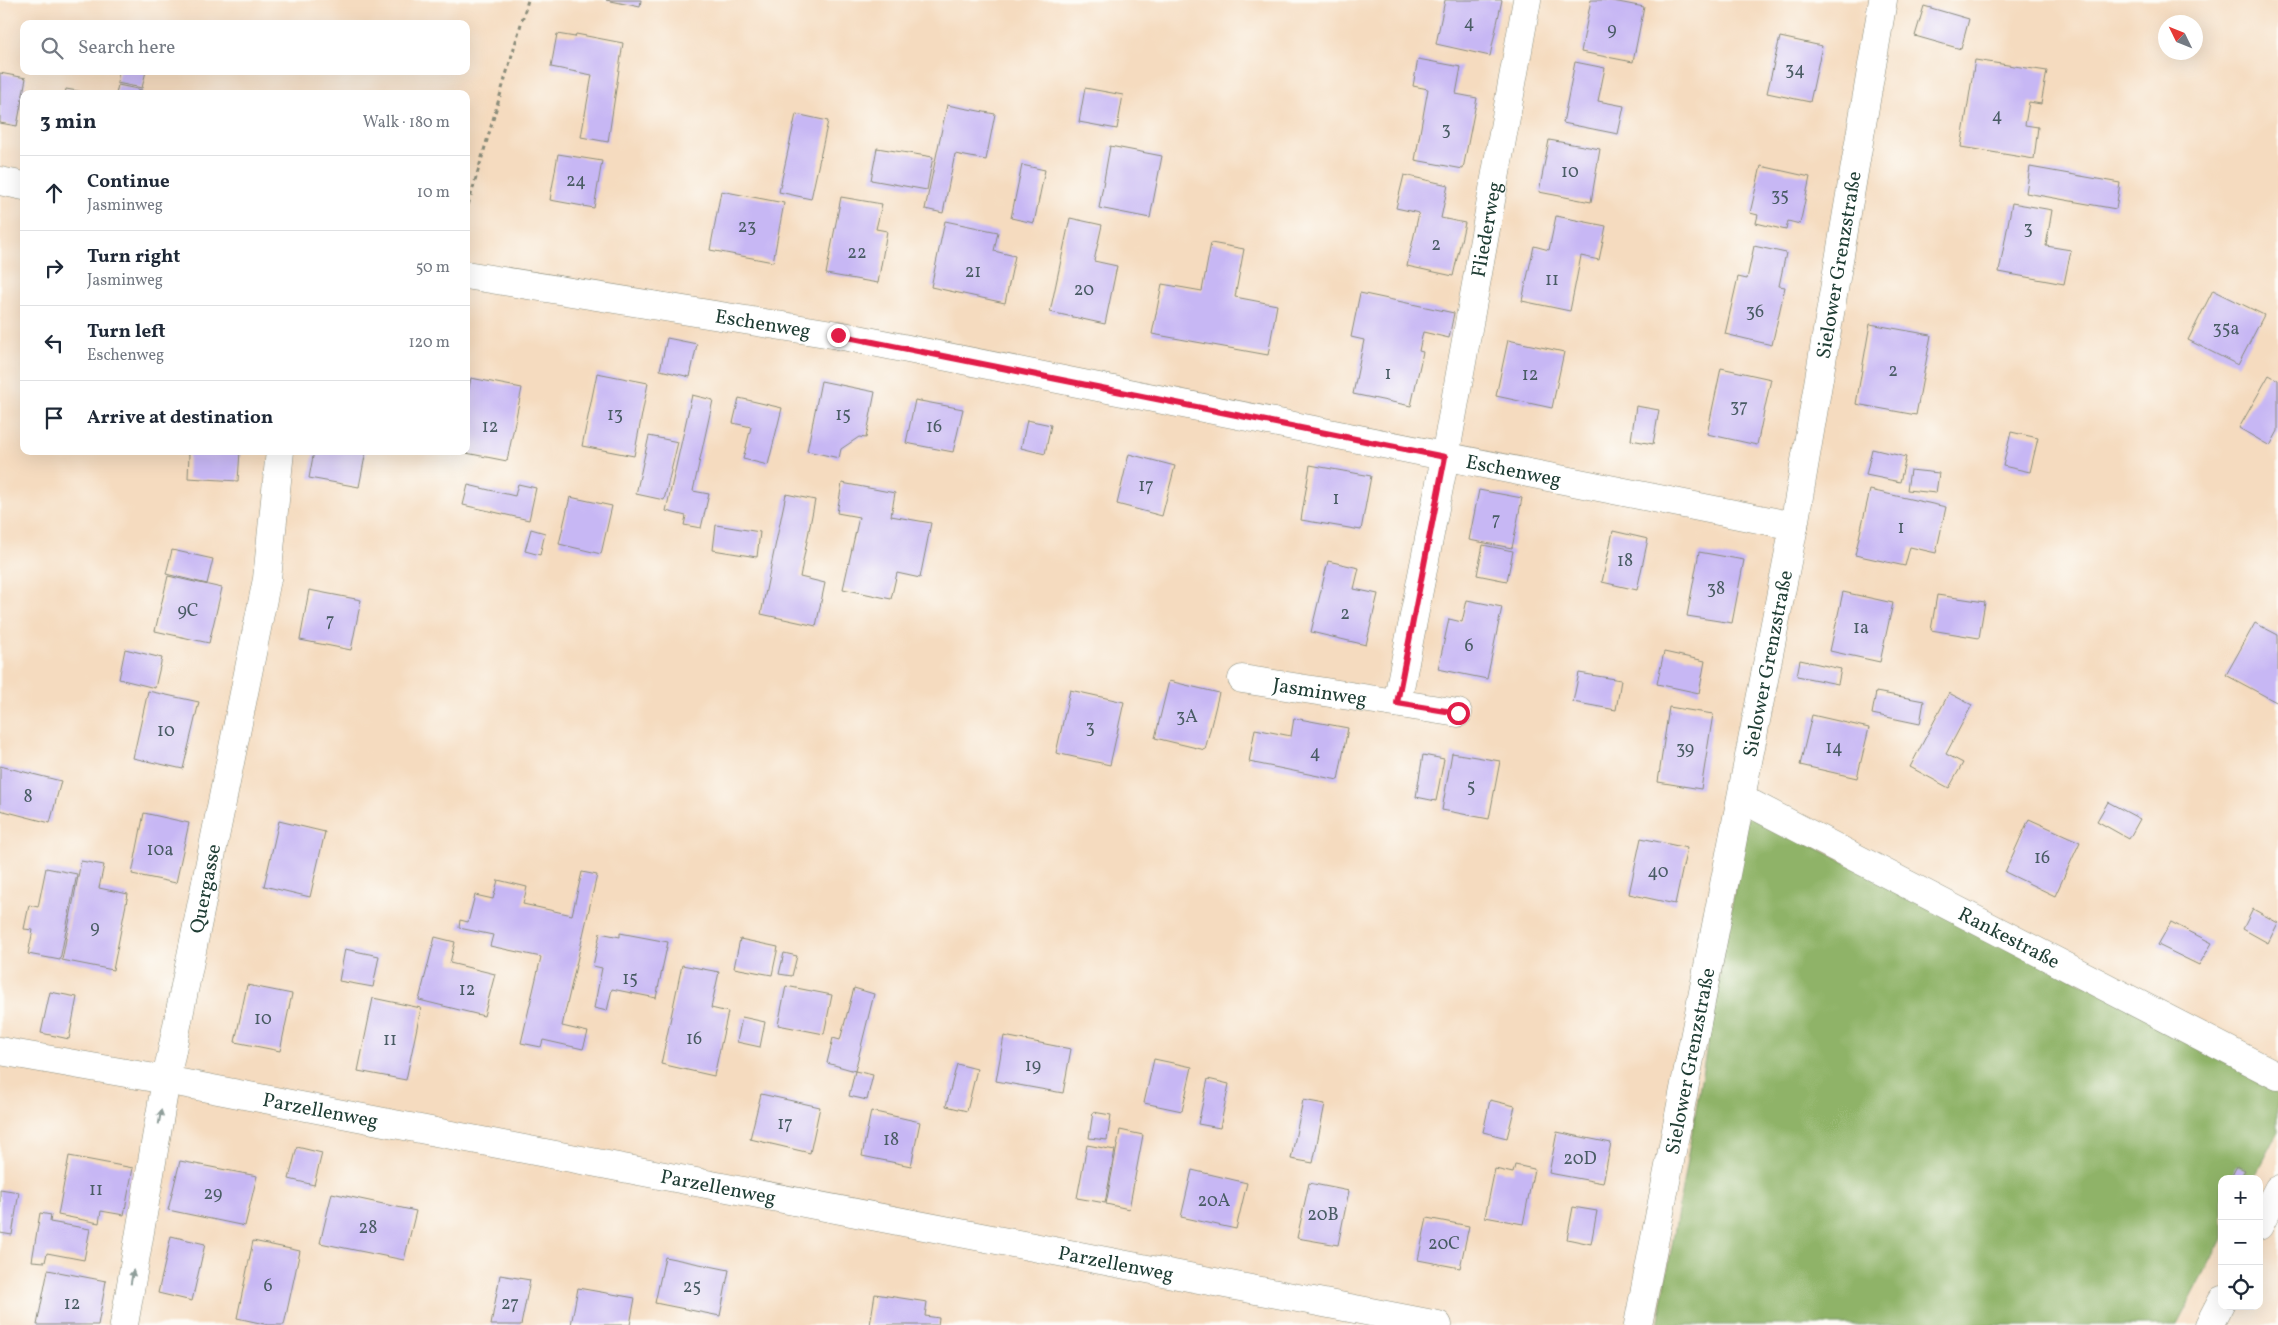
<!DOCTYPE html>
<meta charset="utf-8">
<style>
body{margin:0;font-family:Vollkorn,serif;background:#f6f6f7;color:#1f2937}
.controls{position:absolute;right:15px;bottom:15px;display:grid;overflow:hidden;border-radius:10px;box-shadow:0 5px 20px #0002}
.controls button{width:45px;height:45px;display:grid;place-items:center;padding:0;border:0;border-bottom:1px solid #e0e1e3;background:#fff;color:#1f2937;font:25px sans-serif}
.compass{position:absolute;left:2158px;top:15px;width:45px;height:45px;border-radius:50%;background:#fff;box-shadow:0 5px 20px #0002;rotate:313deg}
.stop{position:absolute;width:15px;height:15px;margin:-11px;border:4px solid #e11d48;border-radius:50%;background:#fff}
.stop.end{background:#e11d48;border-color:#fff;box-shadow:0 1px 5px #0008}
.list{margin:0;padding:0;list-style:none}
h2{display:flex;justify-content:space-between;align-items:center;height:65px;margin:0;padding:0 20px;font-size:21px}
h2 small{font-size:16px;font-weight:400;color:#747a83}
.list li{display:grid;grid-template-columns:32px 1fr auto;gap:15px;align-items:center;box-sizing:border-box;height:75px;padding:0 20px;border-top:1px solid #e0e1e3}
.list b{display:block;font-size:19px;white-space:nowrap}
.list p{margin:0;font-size:16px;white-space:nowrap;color:#747a83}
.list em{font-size:16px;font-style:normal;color:#747a83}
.icon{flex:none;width:28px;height:28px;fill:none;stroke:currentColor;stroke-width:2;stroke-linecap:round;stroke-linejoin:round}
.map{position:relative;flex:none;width:2278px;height:1325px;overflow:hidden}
.search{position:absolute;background:#fff;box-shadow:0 5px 20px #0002;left:20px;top:20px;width:450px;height:55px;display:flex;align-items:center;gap:12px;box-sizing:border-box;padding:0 18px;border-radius:10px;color:#747a83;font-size:19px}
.panel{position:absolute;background:#fff;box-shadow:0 5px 20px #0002;left:20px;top:90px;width:450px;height:365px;border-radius:10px}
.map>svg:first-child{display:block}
.forest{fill:#8fb368;stroke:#57784e}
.building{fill:#c7b7f4}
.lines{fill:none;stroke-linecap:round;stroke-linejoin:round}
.minor-casing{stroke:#8a8c7a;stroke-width:29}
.path{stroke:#8a8c7a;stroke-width:3;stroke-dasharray:4 4;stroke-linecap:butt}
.minor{stroke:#fff;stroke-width:28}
.oneway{fill:#8f9e9a}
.route{stroke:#e11d48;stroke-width:6}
.labels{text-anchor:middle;stroke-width:4;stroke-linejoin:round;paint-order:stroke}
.number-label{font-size:18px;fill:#495c64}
.street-label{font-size:20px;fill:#1f3d34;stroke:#fdfcf7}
</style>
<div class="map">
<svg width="2278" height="1325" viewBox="0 0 2278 1325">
<rect width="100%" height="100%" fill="#fdfcf7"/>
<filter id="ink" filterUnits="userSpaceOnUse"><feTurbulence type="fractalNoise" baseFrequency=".02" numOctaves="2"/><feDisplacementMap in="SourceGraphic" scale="10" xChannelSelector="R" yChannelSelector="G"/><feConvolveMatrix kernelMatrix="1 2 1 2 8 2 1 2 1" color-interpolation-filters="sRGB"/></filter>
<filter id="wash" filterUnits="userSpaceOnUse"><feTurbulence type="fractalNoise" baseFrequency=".0096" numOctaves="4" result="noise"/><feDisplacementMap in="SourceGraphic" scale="20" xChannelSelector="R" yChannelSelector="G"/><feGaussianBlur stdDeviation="1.12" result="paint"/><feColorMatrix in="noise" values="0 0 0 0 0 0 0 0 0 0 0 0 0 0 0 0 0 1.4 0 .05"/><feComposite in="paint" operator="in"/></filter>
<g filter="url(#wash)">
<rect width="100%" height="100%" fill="#f5dbbf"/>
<!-- forest -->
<path class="forest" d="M1748 813 2278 1082V1131L2253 1179H2222V1239L2177 1325H1658Z"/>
<g id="blocks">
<!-- building -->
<path class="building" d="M606 0H641L640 7Z
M1445 0H1502L1490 56 1436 44Z
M1591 0H1608L1644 7 1633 62 1581 52Z
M1924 6 1969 19 1961 49 1915 36Z
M557 34 575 37 576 34 623 43 608 142 581 137 592 75 551 67Z
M1780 37 1822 46 1810 102 1767 93Z
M1418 59 1461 67 1456 94 1477 98 1463 169 1415 160 1428 89 1413 86Z
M1975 60 2047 71 2041 104 2029 102 2025 125 2038 127 2034 159 1961 147Z
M1575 62 1605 68 1598 101 1624 106 1618 134 1563 123Z
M119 71H146L142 88 117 83Z
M0 73 26 78 17 126 0 123Z
M118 85 142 90 141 94H116Z
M1085 88 1123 95 1117 129 1079 122Z
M66 89 89 93V94H65Z
M947 105 995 114 986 160 955 154 943 213 925 209Z
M796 114 828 121 811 199 779 192Z
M1549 140 1600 149 1591 202 1539 192Z
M1110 146 1162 156 1150 218 1099 208Z
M877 148 933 157 927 190 871 180Z
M558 154 602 161 594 208 550 200Z
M1022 165 1045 170 1034 223 1011 218Z
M1761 166 1810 177 1800 224 1788 221 1786 230 1756 223 1758 215 1750 213Z
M2030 167 2120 183 2116 209 2026 193Z
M1404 175 1448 185 1441 218 1465 223 1453 276 1407 266 1419 213 1396 208Z
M721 191 784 203 773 262 710 250Z
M841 197 882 204 876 229 887 231 878 283 826 274Z
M2012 203 2052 210 2046 246 2071 250 2064 284 1999 272Z
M1556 216 1606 226 1599 260 1581 256 1570 311 1522 301 1534 246 1549 250Z
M1070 218 1102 225 1094 261 1117 266 1105 324 1050 312Z
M945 221 998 232 994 251 1015 256 1005 303 931 287Z
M1211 243 1244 249 1235 297 1277 305 1268 355 1152 334 1162 284 1202 291Z
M1754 246 1786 253 1779 286 1785 287 1772 345 1725 334 1738 277 1747 279Z
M2213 290 2264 315 2238 365 2188 340Z
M1360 293 1454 313 1449 338 1423 332 1419 351 1423 352 1411 406 1353 394 1364 340 1351 337Z
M1870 324 1931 335 1916 415 1856 404Z
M667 338 697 344 690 377 660 370Z
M1508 340 1564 352 1552 408 1496 396Z
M1721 368 1771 379 1757 445 1707 434Z
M597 373 648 383 634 456 582 446Z
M2269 375 2278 380V431L2270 446 2239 428Z
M471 378 522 388 507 461 466 453V401Z
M821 381 875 392 866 438 859 437 841 449 839 458 807 451Z
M692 395 713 400 693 491 709 494 701 528 684 525 686 516 666 511Z
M739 398 782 408 768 465 743 459 751 427 733 423Z
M915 400 963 409 953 452 906 443Z
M1636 406 1659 410 1653 444 1631 440Z
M1027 420 1051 425 1045 454 1021 448Z
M2011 432 2038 438 2030 472 2003 466Z
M649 436 678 442 664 500 636 494Z
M1872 449 1906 457 1900 482 1866 475Z
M169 451H240L238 481 188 478 189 454Z
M314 451H366L359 487 309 478Z
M1129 454 1175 466 1162 516 1117 504Z
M1310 465 1371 476 1361 530 1301 520Z
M1910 470 1939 473 1936 493 1907 490Z
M842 483 895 493 891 516 931 523 920 578 897 573 891 599 843 589 859 517 837 513Z
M518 484 536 488 529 520 463 505 468 485 515 496Z
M1479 490 1522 498 1512 548 1469 540Z
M1870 490 1946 507 1936 553 1910 547 1905 566 1855 555Z
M786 494 815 500 800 577 825 583 816 626 761 614Z
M570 497 612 506 601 554 559 544Z
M716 525 760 532 757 557 713 550Z
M531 529 545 533 540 555 525 551Z
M1613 531 1648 539 1637 590 1602 582Z
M1483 545 1513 551 1507 581 1477 575Z
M172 550 213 559 207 584 166 574Z
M1699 552 1744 560 1732 623 1687 616Z
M1328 561 1359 568 1354 589 1378 594 1366 645 1311 632Z
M168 576 222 588 209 643 155 631Z
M309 590 361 600 351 650 300 640Z
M1843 592 1893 603 1880 662 1830 651Z
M1937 595 1985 602 1979 638 1931 630Z
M1467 600 1502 607 1487 679 1438 669 1449 619 1462 622Z
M2255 623 2278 635V703L2226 675Z
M125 649 162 658 155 688 119 679Z
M1664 652 1705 661 1699 693 1657 684Z
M1800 660 1841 669 1838 684 1797 676Z
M1579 673 1621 680 1616 710 1573 702Z
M1169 681 1219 693 1205 750 1155 738Z
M1070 690 1124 702 1110 765 1056 753Z
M148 691 199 702 183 769 133 758Z
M1876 692 1924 701 1920 724 1872 714Z
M1949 693 1972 705 1946 754 1963 763 1949 788 1910 767Z
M1669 707 1713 714 1701 789 1658 782Z
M1812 715 1869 728 1857 778 1800 765Z
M1294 718 1348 728 1338 780 1249 762 1255 729 1291 736Z
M1452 753 1500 761 1489 819 1442 810Z
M1423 755 1444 759 1436 801 1416 797Z
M0 766 61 781 50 823 0 810Z
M2108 802 2140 819 2129 839 2097 821Z
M144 813 189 823 176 883 132 874Z
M2029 819 2080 842 2055 896 2005 872Z
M279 821 325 832 310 897 264 886Z
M1641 838 1687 848 1675 904 1629 894Z
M81 861 104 865 99 888 128 894 113 970 62 960Z
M46 868 77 874 60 960 28 954 33 930 24 929 29 905 38 907Z
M582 872 597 875 562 1026 588 1032 583 1049 543 1040 541 1047 521 1043 541 957 490 946 493 935 459 928 460 920 468 922 475 895 493 899 498 880 527 887 523 904 572 915Z
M2253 909 2278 923 2268 943 2243 929Z
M2171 922 2212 943 2199 965 2158 945Z
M600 933 620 937V933L668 942 656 998 612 989 607 1011 594 1008 602 968 593 966Z
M435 937 455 942 450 963 495 974 484 1016 419 1000Z
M740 939 778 947 772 975 734 968Z
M345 949 379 956 373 987 339 981Z
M784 953 797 956 792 976 779 974Z
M682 965 719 972 711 1008 728 1012 714 1076 661 1064Z
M247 985 292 994 280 1051 235 1042Z
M786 986 832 995 824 1034 778 1025Z
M854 988 874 994 855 1071 827 1063 833 1038 840 1040Z
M50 992 77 997 69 1039 41 1033Z
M373 998 421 1008 406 1080 358 1071Z
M742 1017 765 1022 760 1047 737 1042Z
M1004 1036 1071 1049 1063 1093 996 1081Z
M1154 1059 1192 1067 1182 1111 1144 1103Z
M957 1064 977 1069 967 1111 946 1106Z
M855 1071 873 1075 867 1100 849 1096Z
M1208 1079 1229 1084 1220 1128 1198 1124Z
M761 1094 820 1107 810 1153 750 1139Z
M1303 1100 1325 1104 1313 1163 1291 1159Z
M1490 1100 1515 1106 1507 1138 1483 1132Z
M871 1111 920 1122 911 1166 862 1156Z
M1093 1112 1111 1115 1107 1140 1089 1138Z
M1120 1130 1143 1135 1129 1209 1106 1204Z
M1557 1132 1611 1143 1603 1183 1549 1173Z
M1087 1145 1115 1150 1105 1203 1077 1198Z
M297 1147 322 1153 314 1185 289 1179Z
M69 1156 133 1168 124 1215 101 1211 99 1223 58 1215Z
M180 1161 257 1176 245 1226 168 1210Z
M1515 1165 1534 1169 1523 1224 1485 1217 1495 1169 1513 1173Z
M2237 1166 2245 1170 2240 1179H2230Z
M1192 1170 1247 1183 1236 1229 1181 1217Z
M1309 1183 1349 1191 1338 1245 1297 1238Z
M0 1189 19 1192 12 1235 0 1233Z
M332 1193 416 1211 404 1260 320 1243Z
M1573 1207 1597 1211 1591 1244 1567 1239Z
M40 1213 51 1215 50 1222 90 1229 84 1260 47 1253 45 1262 32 1261Z
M1427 1218 1469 1226 1460 1268 1418 1260Z
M171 1236 205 1244 192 1301 158 1293Z
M253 1241 300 1251 284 1325H269L237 1318Z
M665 1257 729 1270 720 1316 655 1303Z
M48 1270 106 1281 98 1325H37Z
M500 1275 530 1280 521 1325H491Z
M578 1288 635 1298 630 1325H571Z
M875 1294 927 1302 925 1316 939 1318 938 1325H870Z"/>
</g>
</g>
<g filter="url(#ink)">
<use href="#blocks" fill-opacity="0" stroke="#8a8c7a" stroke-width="1"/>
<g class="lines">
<defs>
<g id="minor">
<path d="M0 181 24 186"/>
<path id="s1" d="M466 275 838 335 1794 526"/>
<path id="s2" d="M1242 679 1458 713"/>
<path id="s3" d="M1397 703 1445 457 1527 0"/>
<path id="s4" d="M1742 799 2278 1076"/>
<path id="s5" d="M0 1051 166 1080 1438 1325"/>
<path d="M2259 1226 2278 1189"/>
<path id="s6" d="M124 1325 166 1080 267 579 280 451"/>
<path id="s7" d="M1638 1325 1794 526 1883 0"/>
<path d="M2209 1325 2222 1300"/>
</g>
</defs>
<!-- minor casing -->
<use href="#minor" class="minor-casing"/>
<!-- path -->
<path class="path" d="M466 212 528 0"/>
<!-- minor -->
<use href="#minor" class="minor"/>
</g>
<!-- one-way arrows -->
<defs><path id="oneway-solid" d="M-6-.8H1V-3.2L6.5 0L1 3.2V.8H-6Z" transform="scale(1.25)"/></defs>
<g class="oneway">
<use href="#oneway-solid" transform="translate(160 1117) rotate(-80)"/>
<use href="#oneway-solid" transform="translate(132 1277) rotate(-80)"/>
</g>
</g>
<g class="lines" filter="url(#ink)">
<!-- route -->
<path class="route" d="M838 335 1445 457 1397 703 1458 713"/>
</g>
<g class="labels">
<!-- number labels -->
<g class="number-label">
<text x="1469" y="28">4</text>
<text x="1612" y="35">9</text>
<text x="1795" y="75">34</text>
<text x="1997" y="121">4</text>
<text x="1446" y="135">3</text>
<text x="1570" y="177">10</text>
<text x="576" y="186">24</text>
<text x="1780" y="201">35</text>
<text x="747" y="232">23</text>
<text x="2028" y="234">3</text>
<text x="1436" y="250">2</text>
<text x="857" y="258">22</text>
<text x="973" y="277">21</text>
<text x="1552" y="285">11</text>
<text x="1084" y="295">20</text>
<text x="1755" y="317">36</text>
<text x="2226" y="334">35a</text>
<text x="1893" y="376">2</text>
<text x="1388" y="379">1</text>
<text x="1530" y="380">12</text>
<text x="1739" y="412">37</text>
<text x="615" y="420">13</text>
<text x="843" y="420">15</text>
<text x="490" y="432">12</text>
<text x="934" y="432">16</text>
<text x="1146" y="491">17</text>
<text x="1336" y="504">1</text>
<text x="1496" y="525">7</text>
<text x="1901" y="533">1</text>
<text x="1625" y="566">18</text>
<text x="1716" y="594">38</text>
<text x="188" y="616">9C</text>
<text x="1345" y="619">2</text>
<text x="330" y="626">7</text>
<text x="1861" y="633">1a</text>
<text x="1469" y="651">6</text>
<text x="1187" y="722">3A</text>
<text x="1090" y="733">3</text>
<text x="166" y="736">10</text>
<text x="1834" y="753">14</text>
<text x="1685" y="754">39</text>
<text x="1315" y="758">4</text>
<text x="1471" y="792">5</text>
<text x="28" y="802">8</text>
<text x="160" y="855">10a</text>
<text x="2042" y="863">16</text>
<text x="1658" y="877">40</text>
<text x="95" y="933">9</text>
<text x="630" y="984">15</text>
<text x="467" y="995">12</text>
<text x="263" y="1024">10</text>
<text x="694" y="1044">16</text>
<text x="390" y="1045">11</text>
<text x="1033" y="1071">19</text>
<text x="785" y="1129">17</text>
<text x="891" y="1145">18</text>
<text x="1580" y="1164">20D</text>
<text x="96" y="1195">11</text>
<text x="213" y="1199">29</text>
<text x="1214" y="1206">20A</text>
<text x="1323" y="1220">20B</text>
<text x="368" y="1233">28</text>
<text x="1444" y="1249">20C</text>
<text x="268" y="1291">6</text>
<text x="692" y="1292">25</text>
<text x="72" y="1309">12</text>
<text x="510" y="1309">27</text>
</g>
<!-- street labels -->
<g class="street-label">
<text dy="7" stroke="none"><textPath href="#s3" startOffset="482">Fliederweg</textPath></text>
<text dy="7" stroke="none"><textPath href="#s7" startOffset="1079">Sielower Grenzstraße</textPath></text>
<text dy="7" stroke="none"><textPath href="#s1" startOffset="301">Eschenweg</textPath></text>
<text dy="7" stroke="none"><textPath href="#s1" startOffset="1066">Eschenweg</textPath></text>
<text dy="7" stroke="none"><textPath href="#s7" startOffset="674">Sielower Grenzstraße</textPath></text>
<text dy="7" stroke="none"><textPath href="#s2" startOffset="79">Jasminweg</textPath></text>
<text dy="7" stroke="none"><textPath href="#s6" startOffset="444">Quergasse</textPath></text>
<text dy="7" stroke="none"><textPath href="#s4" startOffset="301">Rankestraße</textPath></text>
<text dy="7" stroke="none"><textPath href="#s7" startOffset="269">Sielower Grenzstraße</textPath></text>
<text dy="7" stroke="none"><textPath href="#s5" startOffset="326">Parzellenweg</textPath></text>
<text dy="7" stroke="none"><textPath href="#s5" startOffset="731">Parzellenweg</textPath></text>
<text dy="7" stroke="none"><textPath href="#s5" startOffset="1136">Parzellenweg</textPath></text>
</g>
</g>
</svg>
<div class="controls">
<button>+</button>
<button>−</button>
<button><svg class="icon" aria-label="locate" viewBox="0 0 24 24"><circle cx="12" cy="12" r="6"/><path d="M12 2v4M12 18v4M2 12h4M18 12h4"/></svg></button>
</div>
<svg class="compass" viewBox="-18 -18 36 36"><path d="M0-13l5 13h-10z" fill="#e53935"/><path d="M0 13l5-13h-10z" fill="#747a83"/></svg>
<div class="stop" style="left:1458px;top:713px"></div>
<div class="stop end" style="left:838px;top:335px"></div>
<div class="search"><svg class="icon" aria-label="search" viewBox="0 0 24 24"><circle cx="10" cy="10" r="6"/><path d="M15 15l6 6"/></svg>Search here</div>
<section class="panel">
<h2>3 min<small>Walk · 180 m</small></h2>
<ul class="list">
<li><svg class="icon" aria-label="ahead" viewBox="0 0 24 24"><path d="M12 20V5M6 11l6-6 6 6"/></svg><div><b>Continue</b><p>Jasminweg</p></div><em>10 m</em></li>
<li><svg class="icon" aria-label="right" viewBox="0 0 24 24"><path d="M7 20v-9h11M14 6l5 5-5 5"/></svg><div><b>Turn right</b><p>Jasminweg</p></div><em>50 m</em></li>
<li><svg class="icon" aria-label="left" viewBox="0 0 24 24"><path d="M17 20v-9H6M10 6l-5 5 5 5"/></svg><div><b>Turn left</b><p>Eschenweg</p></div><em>120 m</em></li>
<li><svg class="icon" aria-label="arrive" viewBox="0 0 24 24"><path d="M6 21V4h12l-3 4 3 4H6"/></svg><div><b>Arrive at destination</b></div></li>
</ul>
</section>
</div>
